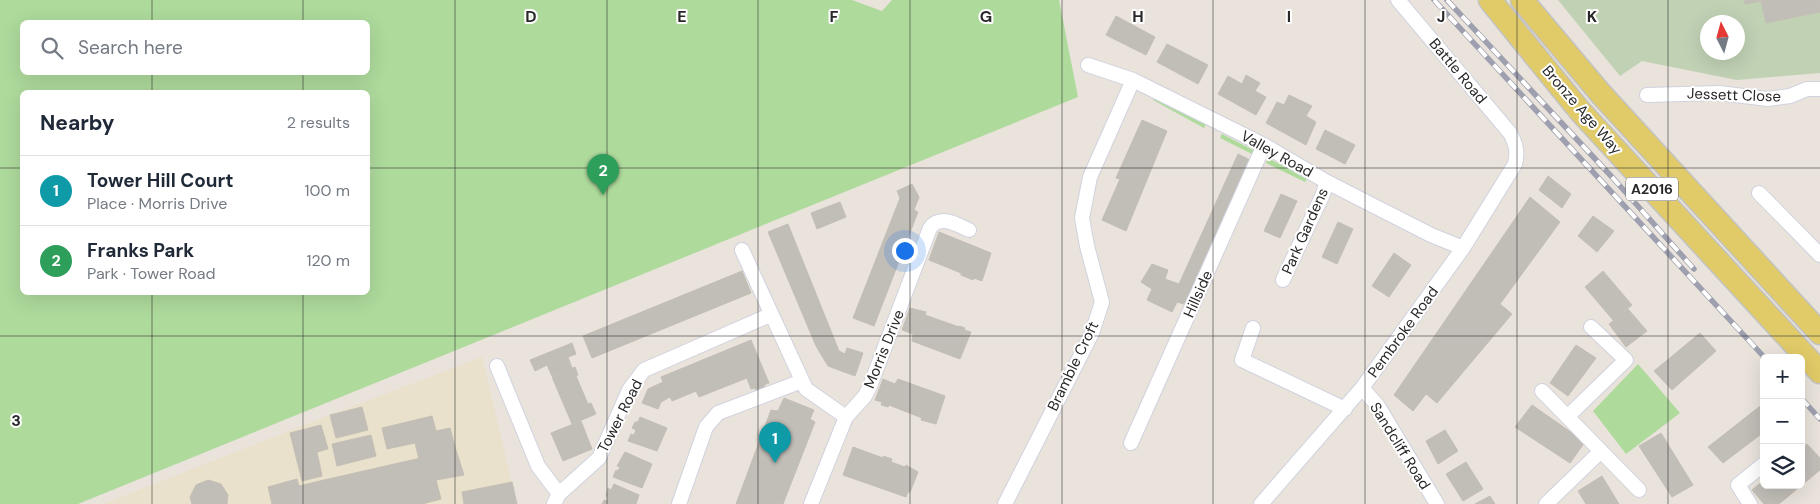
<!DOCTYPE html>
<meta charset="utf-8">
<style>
body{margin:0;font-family:"DM Sans",sans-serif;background:#f2f2f3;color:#1f2937}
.controls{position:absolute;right:15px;bottom:15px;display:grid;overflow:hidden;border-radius:8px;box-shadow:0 5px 20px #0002}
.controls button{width:45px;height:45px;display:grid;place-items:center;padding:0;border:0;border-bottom:1px solid #e0e1e3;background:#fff;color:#1f2937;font:25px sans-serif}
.compass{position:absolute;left:1700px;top:15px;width:45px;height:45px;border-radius:50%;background:#fff;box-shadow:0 5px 20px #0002;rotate:354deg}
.you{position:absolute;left:904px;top:250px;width:18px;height:18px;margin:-12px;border:4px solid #fff;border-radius:50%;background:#1a73e8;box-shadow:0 0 0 8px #1a73e833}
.badge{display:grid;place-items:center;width:32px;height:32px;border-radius:50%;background:#4b60e6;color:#fff;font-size:16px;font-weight:700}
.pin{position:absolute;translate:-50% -41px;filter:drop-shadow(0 1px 2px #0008)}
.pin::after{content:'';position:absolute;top:26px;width:18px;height:15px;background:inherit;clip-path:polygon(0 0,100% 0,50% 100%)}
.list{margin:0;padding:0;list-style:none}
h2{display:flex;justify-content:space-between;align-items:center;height:65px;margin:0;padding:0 20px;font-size:21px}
h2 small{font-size:16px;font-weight:400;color:#747a83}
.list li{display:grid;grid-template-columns:32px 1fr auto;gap:15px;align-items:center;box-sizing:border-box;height:70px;padding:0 20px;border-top:1px solid #e0e1e3}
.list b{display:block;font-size:19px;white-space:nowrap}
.list p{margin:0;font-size:16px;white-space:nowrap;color:#747a83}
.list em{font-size:16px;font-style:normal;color:#747a83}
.icon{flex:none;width:28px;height:28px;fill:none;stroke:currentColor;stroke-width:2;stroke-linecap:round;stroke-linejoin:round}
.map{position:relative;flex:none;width:1820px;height:504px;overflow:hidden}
.search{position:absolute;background:#fff;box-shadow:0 5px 20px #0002;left:20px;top:20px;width:350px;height:55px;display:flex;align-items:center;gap:12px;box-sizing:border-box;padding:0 18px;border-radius:8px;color:#747a83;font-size:19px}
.panel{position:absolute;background:#fff;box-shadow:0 5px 20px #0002;left:20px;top:90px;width:350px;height:205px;border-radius:8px}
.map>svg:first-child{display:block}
.education{fill:#e9e1cc}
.green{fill:#aeda9c;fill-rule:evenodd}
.cemetery{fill:#c0d1b4;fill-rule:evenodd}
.building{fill:#c1bdb7;stroke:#c4bfb5}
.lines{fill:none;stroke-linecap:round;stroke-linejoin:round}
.street-casing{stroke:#d0d2df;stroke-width:16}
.primary-casing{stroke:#c3c3c3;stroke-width:25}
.street{stroke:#fff;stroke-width:14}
.primary{stroke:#e1ca68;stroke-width:22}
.rail-casing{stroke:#9ea0b0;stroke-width:5.5}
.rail{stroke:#fff;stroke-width:4;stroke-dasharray:11;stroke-linecap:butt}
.grid{fill:none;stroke:#282828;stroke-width:1;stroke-opacity:0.55}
.labels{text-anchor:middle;stroke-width:4;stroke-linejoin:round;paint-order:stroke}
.shield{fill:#fff;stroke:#686868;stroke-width:1}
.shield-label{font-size:14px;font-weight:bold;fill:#282828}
.street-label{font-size:15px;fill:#282828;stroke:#fff}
.grid-label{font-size:16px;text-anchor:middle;font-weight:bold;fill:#282828;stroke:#fff;stroke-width:4;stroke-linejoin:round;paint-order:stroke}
</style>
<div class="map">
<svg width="1820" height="504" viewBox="0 0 1820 504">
<rect width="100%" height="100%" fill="#e9e3db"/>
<!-- education -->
<path class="education" d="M482 357 517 504H103L330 415Z"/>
<!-- green -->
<path class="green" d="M0 0H852L882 11 892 0H1059L1078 97 78 504H0ZM22 22H368V72H22ZM22 92H368V292H22Z
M1156 98 1206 124 1204 128 1153 100Z
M1222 134 1257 152 1256 156 1220 138Z
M1268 158 1307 179 1305 182 1266 163Z
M1638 364 1680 413 1626 454 1593 411Z"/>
<!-- cemetery -->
<path class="cemetery" d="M1558 0H1820V73L1737 80 1642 61 1620 76ZM1708 22H1738V52H1708Z"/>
<!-- building -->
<path class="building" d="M1744 0H1820V12L1766 23 1761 1 1745 4Z
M1116 16 1155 37 1146 55 1106 35Z
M1167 44 1208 65 1198 84 1157 62Z
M1246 75 1260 83 1255 91 1266 97 1256 115 1218 94 1228 76 1242 84Z
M1289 95 1312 106 1306 116 1316 122 1306 145 1266 123 1277 102 1284 105Z
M1142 120 1167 131 1126 231 1102 220 1120 179 1116 178Z
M1325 130 1355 145 1345 164 1316 149Z
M1238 154 1254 162 1190 306 1177 302 1172 312 1147 300 1152 289 1141 282 1152 264 1168 270 1165 279 1179 284Z
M1548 176 1571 194 1562 208 1539 190Z
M912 184 919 197 914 210 918 212 874 326 853 318 900 198 897 191Z
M1281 194 1297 201 1280 238 1264 231Z
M1530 197 1560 222 1500 304 1512 314 1437 403 1426 394 1413 411 1394 395Z
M840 202 846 217 817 229 811 213Z
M1593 216 1614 231 1597 252 1578 236Z
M1338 222 1353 229 1337 264 1322 257Z
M788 224 839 351 845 354 847 348 863 353 855 376 828 366 816 346 768 232Z
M939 232 991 253 982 281 974 278 973 280 961 275V273L929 260Z
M1394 253 1411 265 1389 297 1372 286Z
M742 271 751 293 592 358 583 336Z
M1603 271 1632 305 1613 320 1585 287Z
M910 308 926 312 925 315 959 327V326L965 328 964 330 971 332 960 359 912 341 913 334 902 330Z
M1628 309 1647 331 1626 347 1609 324Z
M1700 333 1716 351 1672 390 1654 371Z
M751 340 769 383 764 385 767 391 758 395 755 388 751 389 747 378 699 397 696 391 672 401 670 397 661 402 658 409 642 403 648 389 663 382 661 377Z
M572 343 576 354 568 357 572 368 552 376 547 365 535 371 530 360Z
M1576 345 1596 358 1568 396 1550 383Z
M575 367 578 375 576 376 588 404 591 403 596 414 572 424 552 377Z
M883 379 895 384 898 379 945 396 936 424 921 420 922 418 889 405 888 407 881 405 882 402 875 400Z
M784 398 814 410 810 419 815 422 783 504H736L771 410 778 411Z
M1764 403V432L1723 463 1708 447Z
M1532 405 1585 442 1570 463 1515 427Z
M362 407 368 430 336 438 330 415Z
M432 416 436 431 450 428 456 450 419 459 415 443 387 449 382 428Z
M640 417 667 428 657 451 628 441 631 434 634 435 636 430 632 428 635 422H638Z
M581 421 592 449 563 461 551 433Z
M321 425 328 449 317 452 322 476 302 481 290 433Z
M1445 430 1458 451 1438 464 1426 441Z
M1661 433 1693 485 1672 497 1639 446Z
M371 435 376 456 337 466 332 444Z
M1807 444 1820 458V470L1779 504H1764L1752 490 1764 480V485H1801V449Z
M853 447 883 458V456L892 459 891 462 905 467 906 465 918 472 910 492H908L906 497 843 475Z
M456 450 464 475 436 480 441 499 422 504H330L324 480Z
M625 452 652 464 642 488 613 477 616 470 618 471 620 467 617 466Z
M1466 462 1483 489 1463 501 1446 474Z
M1602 476 1619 504H1586L1578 491Z
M297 479 299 486 324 480 330 504H272L268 487Z
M208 480 221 484 228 495 227 504H192L190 497 196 485Z
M512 482 517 504H464L462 492Z
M614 484 639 495 636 504H602L604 500 607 501 608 497 606 496 608 488 611 490Z
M1490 496 1495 504H1475Z"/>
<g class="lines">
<defs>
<path id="street" d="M1088 65 1133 80 1264 145 1327 182 1431 235 1463 248
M1647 95 1719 93 1768 99 1790 96 1807 89H1820
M1759 193 1820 255
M742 250 806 389 846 417
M1283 280 1323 194 1327 182
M1253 328 1242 360 1345 409
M497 366 538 466 559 494
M1362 388 1378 406 1437 504
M1542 391 1639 490
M1567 417 1626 360 1591 327
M1131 443 1264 145
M554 504 559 494 599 458 629 390 644 370 770 315
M679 504 706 427 718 413 802 381
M811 504 846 417 865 396 870 386 930 228C940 214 956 224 969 230
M1005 504 1092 333 1102 302 1087 246 1082 218 1090 177 1133 80
M1261 504 1362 388 1463 248 1515 164C1518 152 1516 144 1510 133L1398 0
M1546 504 1601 451
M1750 504 1738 485 1764 464"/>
<path id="primary" d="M1490 0 1580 111 1820 372
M1522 0 1601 94 1820 333"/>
</defs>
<!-- street casing -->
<use href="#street" class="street-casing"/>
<!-- primary casing -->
<use href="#primary" class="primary-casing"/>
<!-- street -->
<use href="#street" class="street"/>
<!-- primary -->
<use href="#primary" class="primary"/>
<defs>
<path id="rail" d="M1434 0 1765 358
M1447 0 1612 177 1694 269
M1801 398 1820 419"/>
</defs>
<!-- rail casing -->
<use href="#rail" class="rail-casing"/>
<!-- rail -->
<use href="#rail" class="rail"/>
</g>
<!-- grid -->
<path class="grid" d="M152 0V22M303 0V22M455 0V504M607 0V504M758 0V504M910 0V504M1062 0V504M1213 0V504M1365 0V504M1517 0V504M1668 0V504M152 72V92M303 72V92M0 168H22M368 168H1820M152 292V504M303 292V504M0 336H1820"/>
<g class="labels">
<!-- shield labels -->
<rect class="shield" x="1626" y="177.5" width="52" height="23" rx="4"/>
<g class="shield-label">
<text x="1652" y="194">A2016</text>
</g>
<!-- street labels -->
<g class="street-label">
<text transform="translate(1458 71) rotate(50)" y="5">Battle Road</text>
<text transform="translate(1734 95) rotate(2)" y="5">Jessett Close</text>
<text transform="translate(1582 110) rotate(49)" y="5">Bronze Age Way</text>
<text transform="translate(1277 154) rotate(29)" y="5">Valley Road</text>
<text transform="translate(1305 231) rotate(-66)" y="5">Park Gardens</text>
<text transform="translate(1198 294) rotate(-66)" y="5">Hillside</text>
<text transform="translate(1403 332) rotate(-54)" y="5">Pembroke Road</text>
<text transform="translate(884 349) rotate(-68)" y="5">Morris Drive</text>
<text transform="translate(1073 366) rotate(-64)" y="5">Bramble Croft</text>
<text transform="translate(620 416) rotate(-63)" y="5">Tower Road</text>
<text transform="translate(1400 446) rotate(58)" y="5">Sandcliff Road</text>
</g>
</g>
<g class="grid-label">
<text x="531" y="22">D</text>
<text x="682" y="22">E</text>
<text x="834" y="22">F</text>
<text x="986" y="22">G</text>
<text x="1138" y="22">H</text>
<text x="1289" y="22">I</text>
<text x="1441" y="22">J</text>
<text x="1592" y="22">K</text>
<text x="16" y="426">3</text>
</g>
</svg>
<div class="controls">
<button>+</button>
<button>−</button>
<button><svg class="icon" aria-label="layers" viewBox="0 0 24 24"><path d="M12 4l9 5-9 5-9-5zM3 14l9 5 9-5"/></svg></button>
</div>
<svg class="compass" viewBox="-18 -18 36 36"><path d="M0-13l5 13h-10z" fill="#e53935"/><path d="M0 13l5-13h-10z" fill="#747a83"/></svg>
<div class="you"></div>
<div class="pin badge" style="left:775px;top:463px;background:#0f9aa8">1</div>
<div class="pin badge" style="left:603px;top:195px;background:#2e9e5b">2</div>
<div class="search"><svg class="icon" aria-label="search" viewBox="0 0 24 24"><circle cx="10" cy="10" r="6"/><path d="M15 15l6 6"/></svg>Search here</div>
<section class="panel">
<h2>Nearby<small>2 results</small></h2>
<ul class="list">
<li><span class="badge" style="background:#0f9aa8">1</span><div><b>Tower Hill Court</b><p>Place · Morris Drive</p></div><em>100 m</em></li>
<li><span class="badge" style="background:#2e9e5b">2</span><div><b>Franks Park</b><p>Park · Tower Road</p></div><em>120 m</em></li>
</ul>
</section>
</div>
